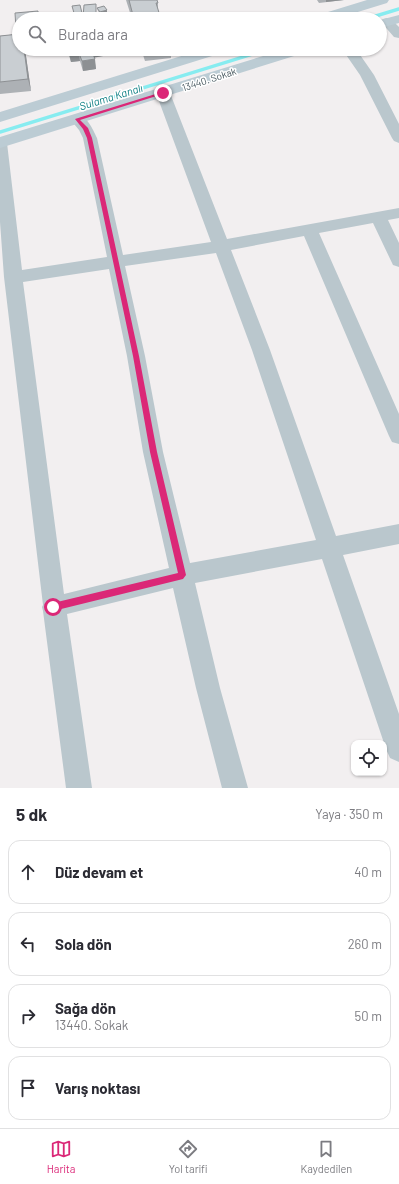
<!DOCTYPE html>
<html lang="tr">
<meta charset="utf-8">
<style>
body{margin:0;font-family:Barlow,sans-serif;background:#f2f2f3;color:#2b2b33}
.controls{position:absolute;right:12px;bottom:12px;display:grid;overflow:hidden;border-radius:8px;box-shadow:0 1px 3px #0004}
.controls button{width:36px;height:36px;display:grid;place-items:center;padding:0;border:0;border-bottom:1px solid #e1e1e2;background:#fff;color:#2b2b33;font:20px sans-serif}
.stop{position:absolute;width:12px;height:12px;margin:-9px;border:3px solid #db2777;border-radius:50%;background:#fff}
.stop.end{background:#db2777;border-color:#fff;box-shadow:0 1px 4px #0008}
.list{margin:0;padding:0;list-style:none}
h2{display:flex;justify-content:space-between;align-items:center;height:52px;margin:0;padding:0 16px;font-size:17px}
h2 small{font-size:13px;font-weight:400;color:#7c7c81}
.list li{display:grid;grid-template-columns:26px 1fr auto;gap:12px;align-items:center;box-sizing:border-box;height:64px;margin:0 8px 8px;padding:0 8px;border:1px solid #e1e1e2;border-radius:12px}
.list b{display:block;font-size:15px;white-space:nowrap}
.list p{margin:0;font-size:13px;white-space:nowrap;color:#7c7c81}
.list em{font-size:13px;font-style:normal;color:#7c7c81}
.icon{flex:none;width:22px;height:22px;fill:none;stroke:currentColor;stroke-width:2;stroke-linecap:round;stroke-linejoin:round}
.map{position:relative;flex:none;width:399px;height:788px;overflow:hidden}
.search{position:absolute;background:#fff;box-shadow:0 1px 3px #0004;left:12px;right:12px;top:12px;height:44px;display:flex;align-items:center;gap:10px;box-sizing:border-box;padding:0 14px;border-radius:22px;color:#7c7c81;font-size:15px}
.sheet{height:340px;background:#fff}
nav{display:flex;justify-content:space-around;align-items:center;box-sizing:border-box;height:56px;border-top:1px solid #e1e1e2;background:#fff;font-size:11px;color:#7c7c81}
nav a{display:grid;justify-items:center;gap:2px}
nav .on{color:#db2777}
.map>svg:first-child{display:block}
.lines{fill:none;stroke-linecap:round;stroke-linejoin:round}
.stream{stroke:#87ecf0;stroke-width:3.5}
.minor{fill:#bac7cd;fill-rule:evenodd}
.secondary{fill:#bcccd4;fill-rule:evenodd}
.wall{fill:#adb1b5}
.shaded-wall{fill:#8d9093}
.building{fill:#c9ced2;stroke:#8d9093}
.route{fill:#db2777}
.labels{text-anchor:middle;stroke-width:3;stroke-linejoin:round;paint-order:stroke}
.far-street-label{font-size:10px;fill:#46575e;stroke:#fff}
.far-water-label{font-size:11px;font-style:italic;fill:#097d81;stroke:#fff}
</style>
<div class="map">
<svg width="399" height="788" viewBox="0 0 399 788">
<rect width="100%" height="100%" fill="#f2eff0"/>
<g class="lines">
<!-- stream -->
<path class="stream" d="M366 19 399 9
M0 132 269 49"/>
<!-- minor -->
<path class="minor" d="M387 18 391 19 399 27V38L394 37 381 22 383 19Z
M342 49H356L374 75 399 124V143L394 141 392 138 360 75Z
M163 89 168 90 170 93 227 239 399 208V218L388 220 399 243V267L393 265 373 223 319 233 399 414V444L392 442 389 436 304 236 231 250 270 350 336 536 399 524V544L343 555 399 714V762L390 758 386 749 322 559 195 583 220 688 248 788H222L196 688 173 588 67 614 92 788H66L43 611 42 607 43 605 4 277 0 222V138L5 140 7 143 22 270 107 257 83 138 79 130 70 119 72 116C86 112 92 128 97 138L123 255 211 242 156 93 158 90ZM216 253 252 350 316 540 190 563 163 452 145 356 125 266ZM109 269 127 356 143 452 169 568 64 594 23 282Z"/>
<!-- secondary -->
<path class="secondary" d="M367 0H389L387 3 335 19H313L315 16Z
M399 15V23L380 28V20Z
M204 49H228L225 52 0 122V112Z
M286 49H310L307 52 0 148V137Z"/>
</g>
<!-- wall -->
<path class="wall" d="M126 0H157L158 3V10L161 19H132Z
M317 0H344L319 3Z
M97 8 107 14 101 15 98 11Z
M19 19V49H25L31 91 0 94V36L17 34 16 29Z
M67 49H108L109 55 94 57 96 69 83 71 80 61 71 62Z
M141 49H171V58L145 61Z"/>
<!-- shaded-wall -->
<path class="shaded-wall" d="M326 0H344L326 2Z
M107 10V14L101 15 100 12Z
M24 49H25L31 91 28 79Z
M91 49H108L109 55 92 58Z
M78 51 80 61 71 62 69 53Z
M95 59 96 69 83 71 82 61Z"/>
<!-- building -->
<path class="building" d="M129 0H157L158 3H156L161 19H134Z
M96 4V17L85 19H72L71 14 74 13 72 6 80 5 83 17 84 5Z
M104 6 107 10 100 12 97 8Z
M38 11V19H19V29H16L15 13Z
M285 13 290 19H269L268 18Z
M63 14 64 19H58V15Z
M97 17 98 19H85Z
M19 34V49H24L28 79 0 82V36Z
M68 49H91L95 59 82 61 78 51 69 53Z
M144 49H164L144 51Z"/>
<!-- route -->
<path class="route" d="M162 92 166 93 80 120 88 128 92 138 139 356 157 452 186 575 183 579 53 611 49 607 53 603 178 573 150 452 133 356 87 138 83 129 75 119Z"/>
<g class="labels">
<!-- far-street labels -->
<g class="far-street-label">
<text transform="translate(209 79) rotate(-18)" y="4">13440. Sokak</text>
</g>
<!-- far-water labels -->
<g class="far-water-label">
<text transform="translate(111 97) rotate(-17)" y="4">Sulama Kanalı</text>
</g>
</g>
</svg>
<div class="controls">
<button><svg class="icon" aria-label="locate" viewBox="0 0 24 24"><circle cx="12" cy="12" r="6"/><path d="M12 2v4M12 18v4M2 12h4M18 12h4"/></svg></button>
</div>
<div class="stop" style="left:53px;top:607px"></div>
<div class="stop end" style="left:163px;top:93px"></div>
<div class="search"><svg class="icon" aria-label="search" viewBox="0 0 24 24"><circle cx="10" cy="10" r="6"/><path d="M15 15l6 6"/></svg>Burada ara</div>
</div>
<section class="sheet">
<h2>5 dk<small>Yaya · 350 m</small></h2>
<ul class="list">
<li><svg class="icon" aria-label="ahead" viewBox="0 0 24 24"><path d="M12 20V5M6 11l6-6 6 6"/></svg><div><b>Düz devam et</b></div><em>40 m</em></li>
<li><svg class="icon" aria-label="left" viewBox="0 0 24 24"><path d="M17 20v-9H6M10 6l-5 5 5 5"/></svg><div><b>Sola dön</b></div><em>260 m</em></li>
<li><svg class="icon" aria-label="right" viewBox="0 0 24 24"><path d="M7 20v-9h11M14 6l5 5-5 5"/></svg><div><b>Sağa dön</b><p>13440. Sokak</p></div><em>50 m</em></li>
<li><svg class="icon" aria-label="arrive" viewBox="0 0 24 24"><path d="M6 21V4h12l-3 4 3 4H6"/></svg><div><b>Varış noktası</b></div></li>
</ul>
</section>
<nav>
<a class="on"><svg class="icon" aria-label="map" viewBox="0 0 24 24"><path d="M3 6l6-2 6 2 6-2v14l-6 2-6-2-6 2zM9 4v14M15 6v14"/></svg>Harita</a>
<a><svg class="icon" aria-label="directions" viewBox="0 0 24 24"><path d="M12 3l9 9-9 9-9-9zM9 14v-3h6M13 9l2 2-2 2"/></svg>Yol tarifi</a>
<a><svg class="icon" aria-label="saved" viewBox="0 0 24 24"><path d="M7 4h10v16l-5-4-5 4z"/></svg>Kaydedilen</a>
</nav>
